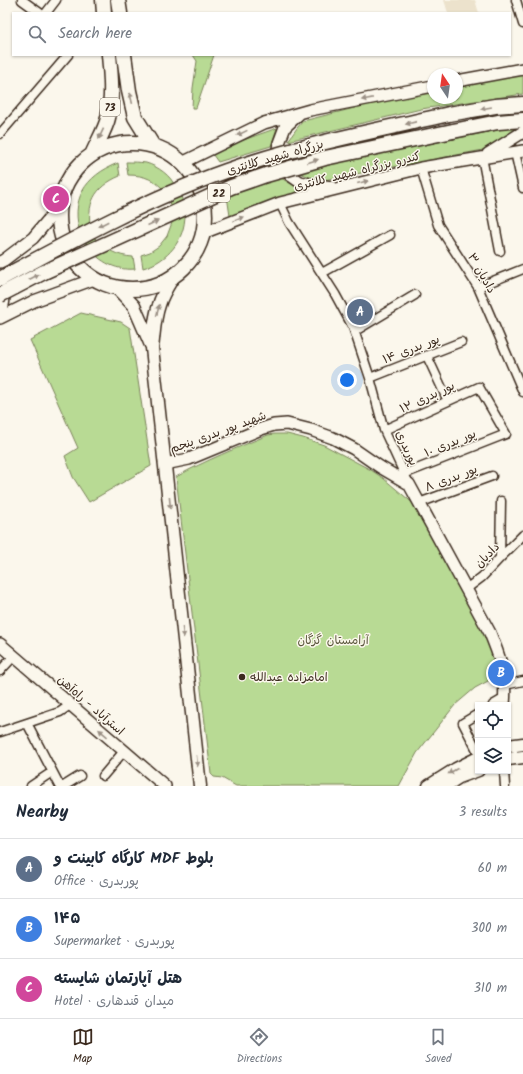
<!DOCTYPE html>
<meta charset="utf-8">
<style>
body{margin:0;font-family:Kalam,"Playpen Sans Arabic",sans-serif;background:#f6f6f7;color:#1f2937}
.controls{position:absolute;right:12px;bottom:12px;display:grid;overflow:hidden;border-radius:0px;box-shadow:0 1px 3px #0004}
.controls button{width:36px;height:36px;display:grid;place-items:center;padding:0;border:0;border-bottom:1px solid #e0e1e3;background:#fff;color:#1f2937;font:20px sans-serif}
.compass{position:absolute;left:427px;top:68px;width:36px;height:36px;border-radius:50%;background:#fff;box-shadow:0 1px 3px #0004;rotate:347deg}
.you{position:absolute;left:347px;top:380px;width:14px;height:14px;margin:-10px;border:3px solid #fff;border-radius:50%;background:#1a73e8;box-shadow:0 0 0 6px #1a73e833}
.badge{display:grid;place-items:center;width:26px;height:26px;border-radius:50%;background:#3b2a1e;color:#fff;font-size:13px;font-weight:700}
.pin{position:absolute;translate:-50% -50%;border:2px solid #fff;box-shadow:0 1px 4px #0006}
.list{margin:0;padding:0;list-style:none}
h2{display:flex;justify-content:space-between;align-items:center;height:52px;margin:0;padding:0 16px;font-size:17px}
h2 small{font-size:13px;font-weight:400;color:#747a83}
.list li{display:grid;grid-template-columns:26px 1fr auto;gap:12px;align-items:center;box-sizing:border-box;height:60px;padding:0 16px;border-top:1px solid #e0e1e3}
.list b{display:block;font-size:15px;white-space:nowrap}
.list p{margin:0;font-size:13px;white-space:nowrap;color:#747a83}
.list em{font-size:13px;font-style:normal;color:#747a83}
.icon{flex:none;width:22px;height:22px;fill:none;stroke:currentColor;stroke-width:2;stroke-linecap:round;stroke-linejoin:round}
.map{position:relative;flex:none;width:523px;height:786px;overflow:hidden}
.search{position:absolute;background:#fff;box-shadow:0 1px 3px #0004;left:12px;right:12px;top:12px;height:44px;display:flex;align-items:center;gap:10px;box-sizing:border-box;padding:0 14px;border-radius:0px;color:#747a83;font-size:15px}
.sheet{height:232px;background:#fff}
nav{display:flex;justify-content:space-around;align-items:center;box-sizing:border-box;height:56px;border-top:1px solid #e0e1e3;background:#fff;font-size:11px;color:#747a83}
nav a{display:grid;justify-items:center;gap:2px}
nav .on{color:#3b2a1e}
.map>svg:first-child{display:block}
.built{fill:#ece2cc}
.green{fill:#b8da94;stroke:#7a8259}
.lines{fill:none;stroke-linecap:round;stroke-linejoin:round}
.street-casing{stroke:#3b2a1e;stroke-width:11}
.secondary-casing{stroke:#3b2a1e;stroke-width:14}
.primary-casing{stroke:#3b2a1e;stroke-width:15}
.highway-casing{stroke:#3b2a1e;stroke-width:17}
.street{stroke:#fbf7ec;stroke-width:8}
.secondary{stroke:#fbf7ec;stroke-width:11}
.primary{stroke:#fbf7ec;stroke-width:12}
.highway{stroke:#fbf7ec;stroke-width:14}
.highway-bridge-casing{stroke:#3b2a1e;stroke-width:17;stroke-linecap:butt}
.highway-bridge{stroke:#fbf7ec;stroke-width:14}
.oneway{fill:#9b9085}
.poi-dot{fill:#3b2a1e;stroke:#fbf7ec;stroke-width:1.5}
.labels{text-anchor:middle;stroke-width:3;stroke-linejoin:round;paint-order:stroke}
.shield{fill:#fbf7ec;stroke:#75685c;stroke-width:1}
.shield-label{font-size:11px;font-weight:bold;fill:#3b2a1e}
.street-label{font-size:12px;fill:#3b2a1e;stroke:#fbf7ec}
.park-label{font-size:12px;fill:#5a563c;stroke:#fbf7ec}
.poi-label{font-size:12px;fill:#3b2a1e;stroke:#fbf7ec;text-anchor:start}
</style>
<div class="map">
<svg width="523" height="786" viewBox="0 0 523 786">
<rect width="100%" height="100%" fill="#fbf7ec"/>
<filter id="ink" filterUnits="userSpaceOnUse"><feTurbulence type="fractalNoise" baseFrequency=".025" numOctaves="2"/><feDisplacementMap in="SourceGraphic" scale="8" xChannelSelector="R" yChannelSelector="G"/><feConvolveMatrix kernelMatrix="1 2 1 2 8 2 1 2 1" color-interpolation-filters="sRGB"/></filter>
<g filter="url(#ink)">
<!-- built -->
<path class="built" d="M444 0H475L479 13H448Z"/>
<!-- green -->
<path class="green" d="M193 55H214L196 108H192L193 88 197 61Z
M523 75V94L421 109 288 141 297 128 303 121 386 100 433 92V98H457V87Z
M523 125 483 150 319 181 298 172 339 162Z
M277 128 271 146 218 162 213 155 238 142Z
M126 162C132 162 139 162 146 163 157 166 172 176 175 187L166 192C155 180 145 175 128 175Z
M118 163 120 176C94 187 86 204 91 231L81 236C69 200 85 176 118 163Z
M281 178 302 190 230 216 227 196Z
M181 195C182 201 185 208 185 214 185 240 168 261 143 268L141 255 150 252 159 246 167 236 173 220 169 201Z
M95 238C106 250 117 256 133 257L135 269C114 271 97 260 85 243Z
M81 313 121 322 130 328 151 466 89 502 73 477 65 456 78 448 30 340Z
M275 434H287L303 438 324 445 371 470 383 478 415 505 488 638 500 672 488 681 475 688 455 705 417 753 399 786H236L222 778 214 777 211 774 176 477C206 460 237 448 268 435Z"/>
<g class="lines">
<defs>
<path id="street" d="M22 0 40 13
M516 0 523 24
M46 13 56 0
M0 134 68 55
M515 152 523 188
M482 157 500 251
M421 168 438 225 478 287 523 392
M280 203 289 222 335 294 353 327 370 378 384 430 409 484
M322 273 390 235
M478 287 523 269
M355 331 415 295
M427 356 448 401
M370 378 461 342
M384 430 479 387 506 434 404 474
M419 503 492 476
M500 558 501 501
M466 589 482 577 500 558 523 535
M0 671 14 656
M505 685 523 681
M493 705 505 698
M478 714 463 723 478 752
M27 723 60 786
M0 732 60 712 70 705
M504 771 505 786
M103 776 124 751
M31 786 52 772
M64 786 80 776"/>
<path id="secondary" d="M457 81 523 69
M299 114 285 127 279 143 278 149V156L280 161 290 175 300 182 310 184 332 187
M488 154 523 132
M182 163 264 123 310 110 433 86
M203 233 280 203 421 168 523 151
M0 262 4 260 33 238 59 207
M0 284C5 297 5 302 0 314
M0 318 34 301 94 279
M165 464 189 459 261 429 274 425 287 424 311 430 333 438 354 449 380 467 409 484 490 633C495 646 501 659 503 673 505 683 505 694 504 705
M0 644 165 786"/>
<path id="primary" d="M175 274C169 284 162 294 159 305 154 319 154 334 152 348L200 786
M116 287 134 306 151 345
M508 746 523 744
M508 759 523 757
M429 786 456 769 478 758
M445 786 459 777 478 770"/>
<path id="highway" d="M103 0 104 13
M118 0 120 13
M124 55 129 91 135 117 153 146
M449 114 495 106 523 104
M453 131 498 122 523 120
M59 216a73 73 0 1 1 146 0a73 73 0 1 1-146 0Z
M92 155C96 145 106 128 108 118 113 97 111 76 109 55"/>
</defs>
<!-- street casing -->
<use href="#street" class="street-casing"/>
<!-- secondary casing -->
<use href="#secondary" class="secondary-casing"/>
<!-- primary casing -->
<use href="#primary" class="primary-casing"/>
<!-- highway casing -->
<use href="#highway" class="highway-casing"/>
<!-- street -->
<use href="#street" class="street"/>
<!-- secondary -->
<use href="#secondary" class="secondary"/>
<!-- primary -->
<use href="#primary" class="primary"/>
<!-- highway -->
<use href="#highway" class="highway"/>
<defs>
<path id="highway-bridge" d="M0 279C74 239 147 199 226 171 299 145 375 131 449 114
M0 295 44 272 231 187 266 175 325 158 453 131"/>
</defs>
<!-- highway-bridge casing -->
<use href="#highway-bridge" class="highway-bridge-casing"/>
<!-- highway-bridge -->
<use href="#highway-bridge" class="highway-bridge"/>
</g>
<!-- one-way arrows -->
<defs><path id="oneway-solid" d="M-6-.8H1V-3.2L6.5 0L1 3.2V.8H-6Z"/></defs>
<g class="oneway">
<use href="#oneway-solid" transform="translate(131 98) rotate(-104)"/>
<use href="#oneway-solid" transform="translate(367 99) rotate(169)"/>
<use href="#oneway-solid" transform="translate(486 108) rotate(170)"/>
<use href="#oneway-solid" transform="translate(411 123) rotate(167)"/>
<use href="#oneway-solid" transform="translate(242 133) rotate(154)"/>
<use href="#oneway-solid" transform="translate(101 134) rotate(115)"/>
<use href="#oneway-solid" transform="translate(313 161) rotate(-17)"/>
<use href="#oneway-solid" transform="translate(363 182) rotate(-14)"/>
<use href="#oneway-solid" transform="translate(239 219) rotate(-22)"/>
<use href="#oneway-solid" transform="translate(153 223) rotate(-24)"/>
<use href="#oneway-solid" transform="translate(103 224) rotate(153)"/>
<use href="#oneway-solid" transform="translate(34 277) rotate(-28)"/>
<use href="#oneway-solid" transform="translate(158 310) rotate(-76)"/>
<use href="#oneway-solid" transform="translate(170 503) rotate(84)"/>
<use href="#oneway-solid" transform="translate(183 632) rotate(84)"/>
<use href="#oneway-solid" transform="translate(103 733) rotate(-140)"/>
<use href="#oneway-solid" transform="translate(197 761) rotate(84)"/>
<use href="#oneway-solid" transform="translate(453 771) rotate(150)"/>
</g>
</g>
<!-- markers -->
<circle class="poi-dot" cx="242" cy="677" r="4"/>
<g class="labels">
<!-- shield labels -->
<g class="shield">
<rect x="100" y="98" width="20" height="18" rx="3"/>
<rect x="208" y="184" width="22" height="18" rx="3"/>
</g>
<g class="shield-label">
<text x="110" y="111">73</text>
<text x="219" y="197">22</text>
</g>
<!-- street labels -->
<g class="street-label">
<text transform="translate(275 157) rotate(-16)" y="4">بزرگراه شهید کلانتری</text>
<text transform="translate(357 171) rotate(-14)" y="4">کندرو بزرگراه شهید کلانتری</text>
<text transform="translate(482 273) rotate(60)" y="4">دادیان ۳</text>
<text transform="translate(411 349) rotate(-21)" y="4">پور بدری ۱۴</text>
<text transform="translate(427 397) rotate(-25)" y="4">پور بدری ۱۲</text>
<text transform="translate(218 432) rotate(-20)" y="4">شهید پور بدری پنجم</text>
<text transform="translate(450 443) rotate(-22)" y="4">پور بدری ۱۰</text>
<text transform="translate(407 448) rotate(66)" y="4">پوربدری</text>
<text transform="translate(451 478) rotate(-21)" y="4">پور بدری ۸</text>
<text transform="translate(487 555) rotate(-46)" y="4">دادیان</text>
<text transform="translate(91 705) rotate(41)" y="4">استرآباد - راه‌آهن</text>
</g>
<!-- park labels -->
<g class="park-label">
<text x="333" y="644">آرامستان گرگان</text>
</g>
<!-- poi labels -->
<g class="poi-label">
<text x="250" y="681">امامزاده عبدالله</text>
</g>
</g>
</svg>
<div class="controls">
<button><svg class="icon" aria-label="locate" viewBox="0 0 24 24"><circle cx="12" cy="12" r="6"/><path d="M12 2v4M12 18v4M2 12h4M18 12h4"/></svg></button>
<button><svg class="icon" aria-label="layers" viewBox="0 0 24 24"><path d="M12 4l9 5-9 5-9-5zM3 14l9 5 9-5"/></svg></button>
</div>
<svg class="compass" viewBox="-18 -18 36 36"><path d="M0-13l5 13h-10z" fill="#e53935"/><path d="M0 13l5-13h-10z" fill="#747a83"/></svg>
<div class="you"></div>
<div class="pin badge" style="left:360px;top:312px;background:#5c6f8a">A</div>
<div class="pin badge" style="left:501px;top:673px;background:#3f7fe0">B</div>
<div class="pin badge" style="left:56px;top:199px;background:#d1479c">C</div>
<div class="search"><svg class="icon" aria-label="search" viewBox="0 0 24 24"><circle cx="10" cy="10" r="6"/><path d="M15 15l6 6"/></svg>Search here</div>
</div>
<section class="sheet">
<h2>Nearby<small>3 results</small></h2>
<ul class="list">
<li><span class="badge" style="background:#5c6f8a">A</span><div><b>کارگاه کابینت و MDF بلوط</b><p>Office · پوربدری</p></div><em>60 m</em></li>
<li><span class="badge" style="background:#3f7fe0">B</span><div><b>۱۴۵</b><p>Supermarket · پوربدری</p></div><em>300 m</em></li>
<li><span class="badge" style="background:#d1479c">C</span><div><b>هتل آپارتمان شایسته</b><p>Hotel · میدان قندهاری</p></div><em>310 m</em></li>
</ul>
</section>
<nav>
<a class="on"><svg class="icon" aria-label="map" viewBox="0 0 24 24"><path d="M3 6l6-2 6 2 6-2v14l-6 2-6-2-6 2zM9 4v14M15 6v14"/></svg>Map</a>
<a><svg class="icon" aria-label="directions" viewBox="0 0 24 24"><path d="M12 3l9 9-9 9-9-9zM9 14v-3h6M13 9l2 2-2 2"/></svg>Directions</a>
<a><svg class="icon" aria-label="saved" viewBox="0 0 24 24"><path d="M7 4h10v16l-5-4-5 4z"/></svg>Saved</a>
</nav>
